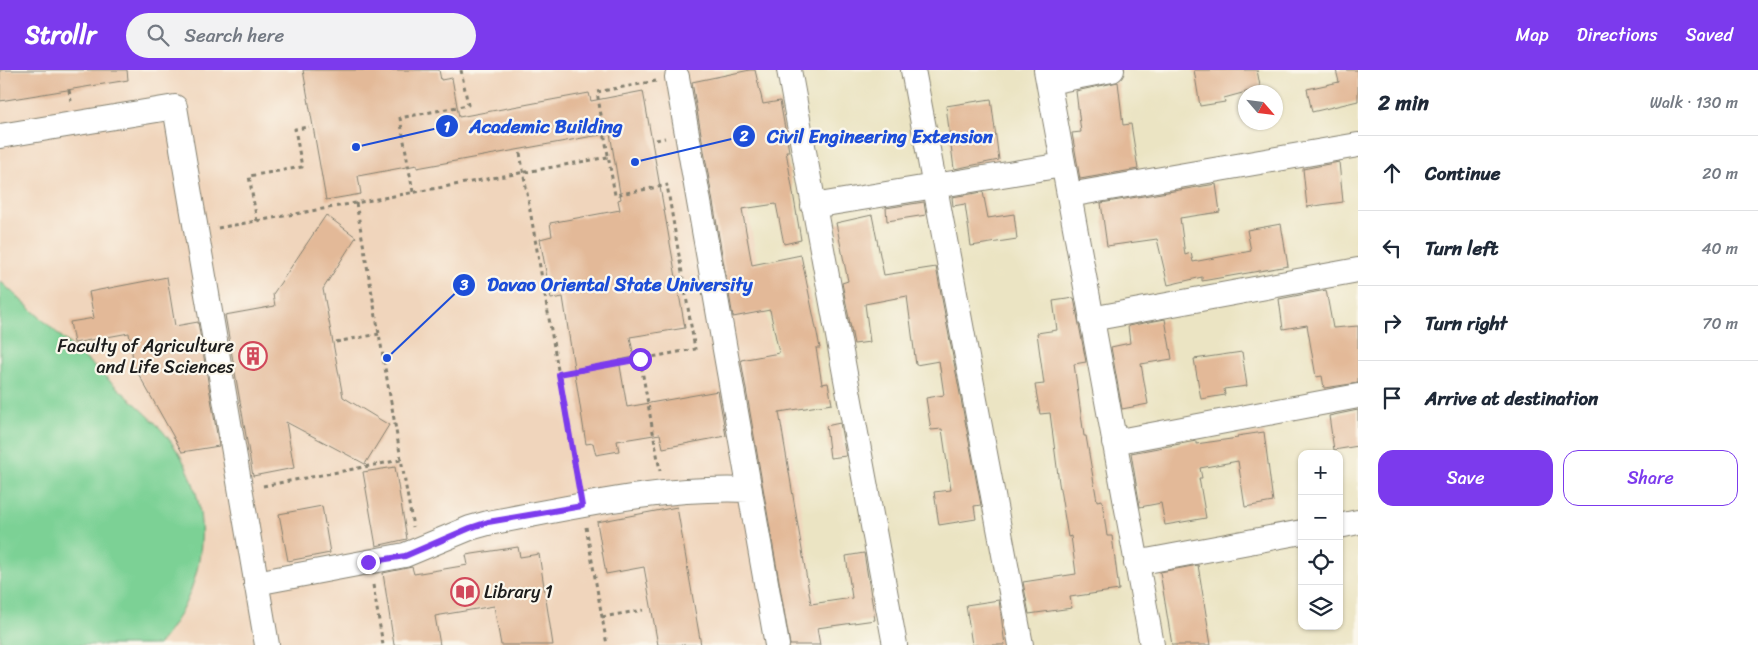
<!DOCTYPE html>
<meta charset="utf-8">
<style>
body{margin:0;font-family:Sriracha,sans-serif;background:#f2f2f3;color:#1f2937}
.controls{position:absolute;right:15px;bottom:15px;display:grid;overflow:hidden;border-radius:10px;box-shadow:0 1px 4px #0004}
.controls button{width:45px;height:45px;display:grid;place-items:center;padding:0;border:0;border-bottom:1px solid #e0e1e3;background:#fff;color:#1f2937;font:25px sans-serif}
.compass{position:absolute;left:1238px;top:15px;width:45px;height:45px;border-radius:50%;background:#fff;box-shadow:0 1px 4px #0004;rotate:118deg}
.stop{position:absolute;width:15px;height:15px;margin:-11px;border:4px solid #7c3aed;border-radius:50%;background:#fff}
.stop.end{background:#7c3aed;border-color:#fff;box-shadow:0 1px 5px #0008}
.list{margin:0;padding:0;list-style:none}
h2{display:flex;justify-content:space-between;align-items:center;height:65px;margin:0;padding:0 20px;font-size:21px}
h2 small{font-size:16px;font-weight:400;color:#747a83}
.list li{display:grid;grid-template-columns:32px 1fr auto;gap:15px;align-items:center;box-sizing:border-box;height:75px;padding:0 20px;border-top:1px solid #e0e1e3}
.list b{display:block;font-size:19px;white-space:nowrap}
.list em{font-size:16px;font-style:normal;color:#747a83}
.actions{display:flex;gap:10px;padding:15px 20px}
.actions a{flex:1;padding:11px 0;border:1px solid #7c3aed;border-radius:15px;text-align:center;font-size:18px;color:#7c3aed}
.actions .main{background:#7c3aed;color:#fff}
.icon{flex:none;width:28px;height:28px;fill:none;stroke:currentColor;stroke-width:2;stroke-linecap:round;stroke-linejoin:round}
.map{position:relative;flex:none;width:1358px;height:575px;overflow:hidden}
header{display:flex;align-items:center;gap:30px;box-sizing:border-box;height:70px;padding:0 25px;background:#7c3aed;color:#fff}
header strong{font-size:24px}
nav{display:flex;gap:28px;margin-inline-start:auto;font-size:18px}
.search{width:350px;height:45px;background:#f2f2f3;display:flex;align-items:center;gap:12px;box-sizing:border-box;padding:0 18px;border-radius:28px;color:#747a83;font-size:19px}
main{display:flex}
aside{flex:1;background:#fff}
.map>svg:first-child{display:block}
.built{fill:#f0d5bc}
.green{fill:#7bd195;stroke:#4c7658}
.building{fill:#e3b998}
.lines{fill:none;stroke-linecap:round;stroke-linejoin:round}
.minor-casing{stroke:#848070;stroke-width:26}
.path{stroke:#848070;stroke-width:3;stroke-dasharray:4 4;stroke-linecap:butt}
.minor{stroke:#fff;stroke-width:24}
.route{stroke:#7c3aed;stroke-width:6}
.labels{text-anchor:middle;stroke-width:4.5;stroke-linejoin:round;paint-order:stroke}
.poi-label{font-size:18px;fill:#1c1c1c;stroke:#fbf7ec;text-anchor:end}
.leader{fill:none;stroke:#1d4ed8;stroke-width:2}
.callout-dot{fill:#1d4ed8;stroke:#fbf7ec;stroke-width:2}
.mark-label{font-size:15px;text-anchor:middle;font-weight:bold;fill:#fff}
.callout-label{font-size:19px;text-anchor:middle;font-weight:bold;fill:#1d4ed8;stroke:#fbf7ec;stroke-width:4.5;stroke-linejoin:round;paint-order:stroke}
</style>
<header>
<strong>Strollr</strong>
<div class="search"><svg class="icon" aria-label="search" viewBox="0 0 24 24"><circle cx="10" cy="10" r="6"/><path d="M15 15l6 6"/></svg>Search here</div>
<nav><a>Map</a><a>Directions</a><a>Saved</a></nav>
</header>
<main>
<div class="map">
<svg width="1358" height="575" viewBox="0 0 1358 575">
<rect width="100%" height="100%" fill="#fbf7ec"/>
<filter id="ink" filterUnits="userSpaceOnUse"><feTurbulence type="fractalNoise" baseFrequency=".02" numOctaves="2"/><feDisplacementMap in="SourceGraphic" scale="10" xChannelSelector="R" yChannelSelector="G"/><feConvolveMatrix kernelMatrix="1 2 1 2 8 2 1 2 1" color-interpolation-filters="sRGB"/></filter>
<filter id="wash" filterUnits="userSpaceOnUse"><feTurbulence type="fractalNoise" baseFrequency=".0096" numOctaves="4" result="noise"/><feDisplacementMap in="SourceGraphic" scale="20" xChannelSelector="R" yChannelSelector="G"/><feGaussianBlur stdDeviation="1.12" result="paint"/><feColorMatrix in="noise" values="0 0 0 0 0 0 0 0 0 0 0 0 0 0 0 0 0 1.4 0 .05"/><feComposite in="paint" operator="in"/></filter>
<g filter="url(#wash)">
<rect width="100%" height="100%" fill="#ebe4c3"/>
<!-- built -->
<path class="built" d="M0 0H723L825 575H0Z"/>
<!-- green -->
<path class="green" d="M0 211C37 244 73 278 110 311 134 333 161 354 178 382 217 444 205 521 158 575H0Z"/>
<g id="blocks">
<!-- building -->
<path class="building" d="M0 0H127L128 10 0 31Z
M303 0H439L441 10 452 8 459 47 589 23 591 31 643 21 685 258 630 267 634 287 619 290 627 337 718 321 726 366 663 378 660 364 617 371 619 381 596 385 593 373 586 374 563 227 551 229 540 169 552 166 550 153 620 140 618 130 621 129 610 63 417 98V95L358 106 361 124 326 130Z
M750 0H755L763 34 780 31 789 81H786L801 170 784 174 776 134 742 139 752 195 801 185 820 278H816L822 314 828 313 832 334 779 342 811 534 852 528 846 486 864 483 875 550 817 558 820 575H790L741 290 779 283 770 240 733 247 692 12Z
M1194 0H1257L1261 21 1246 22 1224 28 1225 32 1200 36Z
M1336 0H1358V31L1312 42 1307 19 1339 12Z
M1118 12 1123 55 1131 54 1138 99 1080 109 1072 63 1081 62 1076 21Z
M991 29 999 90 954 99 946 36Z
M1339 92 1343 132 1307 137 1303 99Z
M1216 114 1220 142 1180 148 1185 185 1191 183 1193 192 1251 181 1247 160 1281 154 1288 196 1202 211V207L1168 215 1157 169 1107 176 1101 133Z
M983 122 988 148 1014 144 1017 169 971 176 965 134 953 136 952 127Z
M924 132 926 145 887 151 886 138Z
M326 145 356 167 323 219 343 327 389 355 365 394 286 352 294 398 253 406 225 245 275 236 273 224Z
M872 145 884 205 936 197 981 435 974 436 976 449 939 455 934 422 951 420 942 359 931 360 926 328 944 325 939 291 916 295 907 226 865 234 870 272 854 274 842 213 848 211 836 153Z
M167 207 175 256 198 252 219 376 182 382 134 296 129 263 74 273 70 252 94 248 89 222Z
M1326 220 1333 258 1358 256V313L1324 318 1322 306 1316 307 1307 255 1283 259 1279 229Z
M1074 228 1086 292 1074 294 1084 366H1086L1097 431 1102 430 1107 466H1112L1119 520 1070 527 1072 538 1029 544 1023 512 1076 504 1071 466 1068 467 1059 413 1050 343 1040 344 1035 315 1044 314 1037 263 1057 260 1053 231Z
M1165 249 1172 289 1141 294 1148 334 1122 339 1111 277 1130 273 1128 256Z
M1242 282 1247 316 1224 319 1225 325 1201 329 1194 289Z
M1358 340V376L1334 380 1329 346Z
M840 353 846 386 830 388 826 356Z
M1264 362 1273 432 1245 437 1238 391 1200 398 1202 408H1199L1206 448 1165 455 1161 433 1140 437 1131 383 1196 371V374L1238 368 1237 366Z
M395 397 407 469 376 476 363 402Z
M322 436 330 483 288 491 279 444Z
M677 437 701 575H658L644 497 606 504 597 452Z
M518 477 520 487 539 484 553 575H501L494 536 435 546 440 575H394L383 503 412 497 414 504 468 495 466 485Z
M1198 495 1211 575H1172L1160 502Z
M999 530 1005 575H972L966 535Z"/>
</g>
</g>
<g filter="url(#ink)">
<use href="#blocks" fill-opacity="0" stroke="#848070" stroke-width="1"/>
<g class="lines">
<defs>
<path id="minor" d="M789 0 895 575
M913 0 1021 575
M1046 0 1152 575
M677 7 777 575
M1049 12 1112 0
M0 66 175 37 267 575
M1069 125 1358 75
M813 136 1063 95
M1091 249 1358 200
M1114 372 1358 326
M1339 456 1358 452
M1136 493 1302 462
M256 513 405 485 470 458 488 453C575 437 661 416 750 420"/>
</defs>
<!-- minor casing -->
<use href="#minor" class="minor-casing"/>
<!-- path -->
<path class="path" d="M656 11 597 22 615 125 668 115
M69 20 71 31
M656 70 665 68
M520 83 578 414
M413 122 400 48 468 35 461 0
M356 133 413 457
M257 151 249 106 302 97 295 59 309 57
M218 158 608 87
M336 272 379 264
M640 289 660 401
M559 304 695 279 667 115
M263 416 401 390
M586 457 607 575
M373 515 383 575
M602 547 643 540"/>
<!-- minor -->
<use href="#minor" class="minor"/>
</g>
</g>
<g class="lines" filter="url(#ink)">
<!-- route -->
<path class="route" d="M368 492 405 486 470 458 488 452 582 436 559 304 640 289"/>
</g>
<!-- icons -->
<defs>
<symbol id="building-ring" viewBox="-11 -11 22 22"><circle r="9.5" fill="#fbf7ec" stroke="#d1495b" stroke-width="1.5"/><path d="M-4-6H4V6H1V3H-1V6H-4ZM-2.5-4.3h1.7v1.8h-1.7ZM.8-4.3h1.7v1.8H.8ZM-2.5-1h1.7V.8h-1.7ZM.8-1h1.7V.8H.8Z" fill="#d1495b"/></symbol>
<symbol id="library-ring" viewBox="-11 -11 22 22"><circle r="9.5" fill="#fbf7ec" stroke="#d1495b" stroke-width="1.5"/><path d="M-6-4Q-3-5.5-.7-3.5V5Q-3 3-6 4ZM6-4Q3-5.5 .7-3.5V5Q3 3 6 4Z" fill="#d1495b"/></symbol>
</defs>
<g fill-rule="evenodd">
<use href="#building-ring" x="237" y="270" width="32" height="32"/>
<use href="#library-ring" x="449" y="506" width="32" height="32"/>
</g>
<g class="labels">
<!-- poi labels -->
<g class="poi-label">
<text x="234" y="282">Faculty of Agriculture<tspan x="234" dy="21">and Life Sciences</tspan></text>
<text x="484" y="528" text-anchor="start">Library 1</text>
</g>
</g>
<!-- callouts -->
<path class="leader" d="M356 77L447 56M635 92L744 66M387 288L464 215"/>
<g class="callout-dot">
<circle cx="356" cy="77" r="5"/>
<circle cx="635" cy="92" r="5"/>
<circle cx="387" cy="288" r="5"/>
<circle cx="447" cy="56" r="12"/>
<circle cx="744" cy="66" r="12"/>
<circle cx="464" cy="215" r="12"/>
</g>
<g class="mark-label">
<text x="447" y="62">1</text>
<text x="744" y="71">2</text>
<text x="464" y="220">3</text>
</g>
<g class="callout-label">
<text x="546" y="63">Academic Building</text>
<text x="880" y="73">Civil Engineering Extension</text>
<text x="620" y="221">Davao Oriental State University</text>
</g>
</svg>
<div class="controls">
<button>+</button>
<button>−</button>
<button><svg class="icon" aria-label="locate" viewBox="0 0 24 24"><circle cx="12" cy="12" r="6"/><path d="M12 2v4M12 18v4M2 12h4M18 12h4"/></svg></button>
<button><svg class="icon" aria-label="layers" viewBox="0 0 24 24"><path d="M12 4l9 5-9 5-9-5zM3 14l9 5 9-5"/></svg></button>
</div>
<svg class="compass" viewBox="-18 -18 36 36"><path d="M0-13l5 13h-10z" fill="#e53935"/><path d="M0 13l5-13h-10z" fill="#747a83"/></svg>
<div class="stop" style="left:640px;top:289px"></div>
<div class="stop end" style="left:368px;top:492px"></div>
</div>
<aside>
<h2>2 min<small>Walk · 130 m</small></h2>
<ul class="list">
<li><svg class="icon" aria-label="ahead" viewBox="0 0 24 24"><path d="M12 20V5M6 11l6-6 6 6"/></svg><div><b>Continue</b></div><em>20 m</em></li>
<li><svg class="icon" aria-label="left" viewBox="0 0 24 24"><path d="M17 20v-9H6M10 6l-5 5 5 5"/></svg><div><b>Turn left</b></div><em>40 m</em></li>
<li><svg class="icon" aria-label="right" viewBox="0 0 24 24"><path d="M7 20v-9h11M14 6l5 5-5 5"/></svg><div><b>Turn right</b></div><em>70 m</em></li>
<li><svg class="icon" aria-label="arrive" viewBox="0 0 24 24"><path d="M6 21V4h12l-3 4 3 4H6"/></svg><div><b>Arrive at destination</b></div></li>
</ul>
<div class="actions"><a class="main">Save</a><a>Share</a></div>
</aside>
</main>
